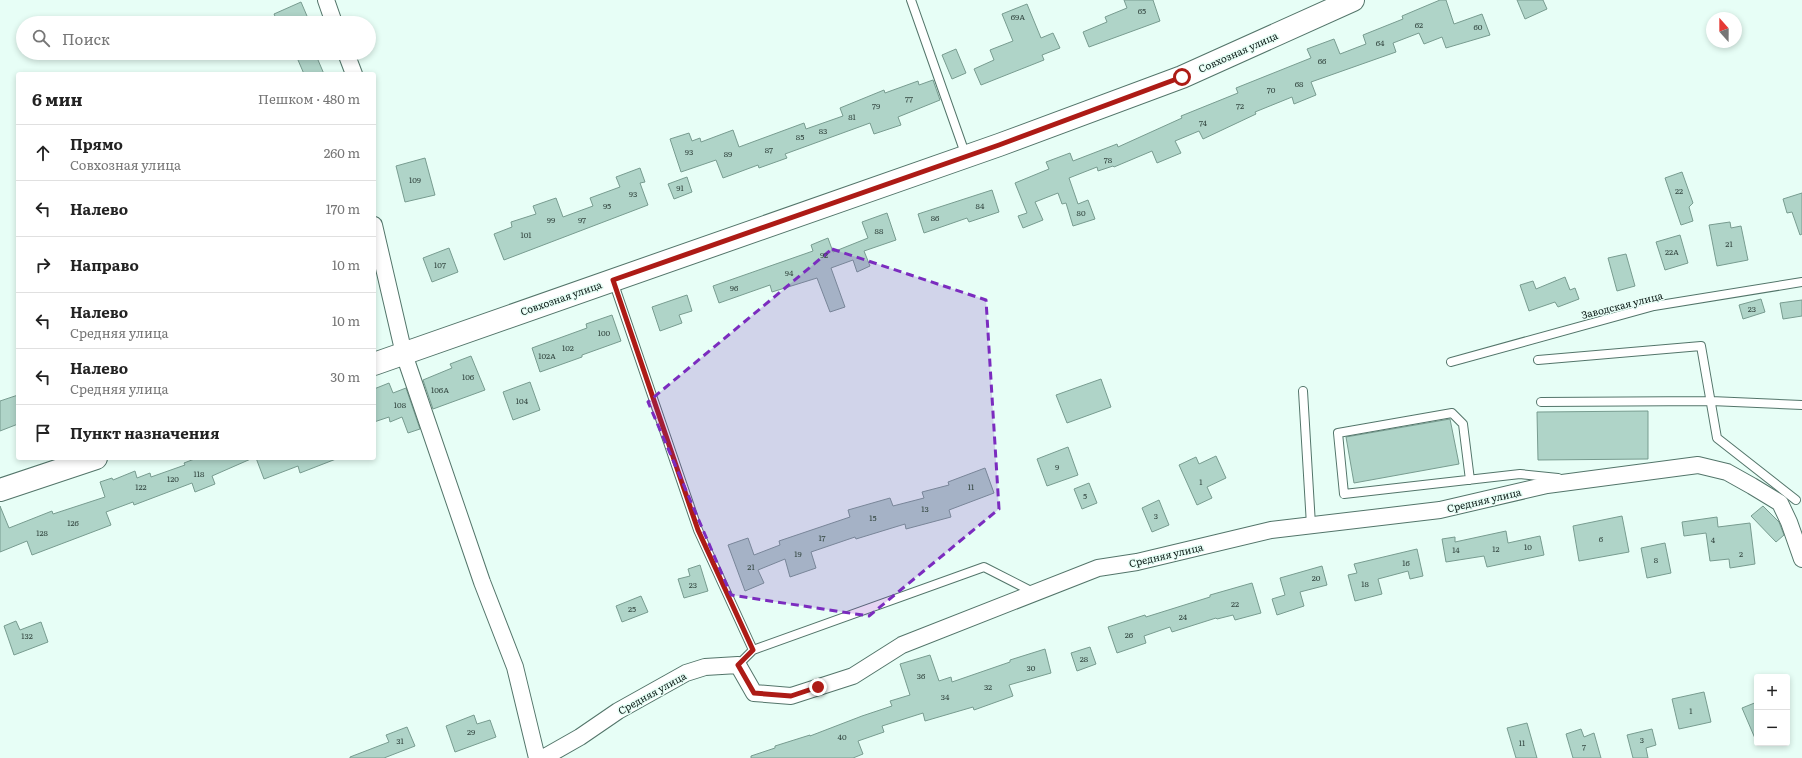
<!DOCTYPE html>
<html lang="ru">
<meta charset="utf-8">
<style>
body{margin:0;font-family:Literata,serif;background:#f2f2f2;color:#222}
.controls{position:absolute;right:12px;bottom:12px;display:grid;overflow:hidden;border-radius:4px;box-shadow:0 2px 6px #0003}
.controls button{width:36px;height:36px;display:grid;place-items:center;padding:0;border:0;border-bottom:1px solid #e0e0e0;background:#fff;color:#222;font:20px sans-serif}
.compass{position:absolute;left:1706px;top:12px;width:36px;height:36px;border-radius:50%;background:#fff;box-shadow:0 2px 6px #0003;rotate:339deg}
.stop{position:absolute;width:12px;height:12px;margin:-9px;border:3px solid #ad1b16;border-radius:50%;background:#fff}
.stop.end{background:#ad1b16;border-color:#fff;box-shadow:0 1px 4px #0008}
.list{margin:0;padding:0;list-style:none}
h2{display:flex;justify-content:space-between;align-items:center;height:52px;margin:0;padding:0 16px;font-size:17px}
h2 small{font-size:13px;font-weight:400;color:#767676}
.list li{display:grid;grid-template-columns:26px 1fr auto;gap:12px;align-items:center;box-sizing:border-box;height:56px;padding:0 16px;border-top:1px solid #e0e0e0}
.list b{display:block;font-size:15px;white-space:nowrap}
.list p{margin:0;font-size:13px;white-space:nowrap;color:#767676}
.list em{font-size:13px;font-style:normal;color:#767676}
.icon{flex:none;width:22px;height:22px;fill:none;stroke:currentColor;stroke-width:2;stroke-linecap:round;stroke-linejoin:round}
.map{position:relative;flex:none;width:1802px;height:758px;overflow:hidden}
.search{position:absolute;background:#fff;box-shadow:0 2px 6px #0003;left:16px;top:16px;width:360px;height:44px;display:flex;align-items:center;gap:10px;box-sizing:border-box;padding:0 14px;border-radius:22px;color:#767676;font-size:15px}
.panel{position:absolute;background:#fff;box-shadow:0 2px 6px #0003;left:16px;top:72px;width:360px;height:388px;border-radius:4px}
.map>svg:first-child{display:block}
.building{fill:#afd4c8;stroke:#789c90}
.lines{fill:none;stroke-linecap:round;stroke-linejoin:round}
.lane-casing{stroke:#53756a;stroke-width:10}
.street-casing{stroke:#53756a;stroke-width:18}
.secondary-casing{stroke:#53756a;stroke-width:24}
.lane{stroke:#fff;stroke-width:8}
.street{stroke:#fff;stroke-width:16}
.secondary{stroke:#fff;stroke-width:22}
.route{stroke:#ad1b16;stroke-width:5}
.marked{fill:#7b2cbf;fill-opacity:0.2;stroke:#7b2cbf;stroke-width:3;stroke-dasharray:8 5;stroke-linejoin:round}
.labels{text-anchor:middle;stroke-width:3;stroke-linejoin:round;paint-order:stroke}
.number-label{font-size:8px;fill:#354842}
.street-label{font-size:10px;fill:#0c1a16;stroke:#e7fef6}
</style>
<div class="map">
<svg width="1802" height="758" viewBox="0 0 1802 758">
<rect width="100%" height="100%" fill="#e7fef6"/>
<!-- building -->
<path class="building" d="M1124 0H1153L1160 21 1089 47 1083 32 1107 22 1105 17 1127 8Z
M1440 0H1446L1454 24 1482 14 1490 35 1446 48 1442 37 1424 44 1419 33 1393 43 1396 52 1311 82 1316 95 1294 104 1292 97 1255 112 1256 114 1203 139 1199 131 1175 141 1181 153 1157 163 1152 151 1114 167 1113 166 1098 171 1097 167 1069 178 1078 204 1088 200 1095 219 1073 226 1066 203 1062 204 1058 193 1035 202 1043 220 1023 228 1018 216 1027 213 1015 183 1049 169 1046 162 1070 153 1073 161 1117 144 1118 147 1182 118 1181 116 1238 93 1236 88 1311 58 1307 49 1334 39 1340 54 1366 44 1363 35 1403 19 1402 16Z
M1517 0H1543L1547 9 1525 19Z
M301 2 310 23H278L274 14Z
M1027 4 1041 38 1053 33 1060 48 1042 55 1044 60 981 85 974 69 994 60 990 50 1013 41 1002 14Z
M956 49 966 73 952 79 942 55Z
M295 53H315L324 74H304Z
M933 80 940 100 898 117 901 125 874 134 870 123 785 154 787 158 759 168 758 165 723 178 716 160 681 172 670 139 689 133 692 141 700 138 701 142 733 130 739 147 804 123 806 129 843 116 840 108 884 90 885 93 918 81 919 85Z
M425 158 435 195 405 202 396 166Z
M640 168 645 182 640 183 648 205 504 260 494 234 512 227 511 222 536 214 533 206 556 198 563 217 593 206 590 198 620 187 616 177Z
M1682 172 1693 203 1689 207 1693 221 1681 225 1665 178Z
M687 177 692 192 674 199 668 184Z
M992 190 999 212 969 222 967 218 924 233 918 214Z
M1802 193V234L1800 235 1792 212 1787 213 1783 199Z
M887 213 896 240 864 251 870 266 857 272 853 260 831 268 845 307 830 312 817 278 772 292 770 285 719 303 713 286 813 251 811 245 828 238 833 252 868 238 862 222Z
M1730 222 1731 228 1741 226 1748 260 1717 266 1709 225Z
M1680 235 1688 263 1665 270 1656 242Z
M449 248 458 272 432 282 423 258Z
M1626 254 1635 286 1617 291 1608 258Z
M1565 277 1570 290 1575 288 1579 299 1558 307 1555 302 1529 311 1520 285 1533 281 1536 289Z
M687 295 692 311 679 315 682 323 660 331 652 307Z
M1761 299 1765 312 1743 319 1739 305Z
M1802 300V316L1783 319 1780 303Z
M612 315 621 341 582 355V357L540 372 532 348 587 328 586 324Z
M471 356 485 390 433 409 423 380 452 368 450 364Z
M1101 379 1111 407 1067 423 1056 395Z
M530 382 540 410 513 420 503 392Z
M389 383 393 393 406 388 420 429 408 433 402 417 390 422 389 417 374 422V389Z
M18 395V424L0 431V401Z
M1648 411V459L1538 460 1537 412Z
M1450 419 1459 464 1354 483 1346 437Z
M1068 447 1078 475 1047 486 1037 459Z
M1216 456 1226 478 1207 487 1212 498 1197 505 1179 465 1196 457 1199 464Z
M197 458H253L212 476 215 484 195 492 192 483 134 505 133 502 106 512 111 525 32 555 27 541 0 552V506L9 528 52 511 53 514 105 497 100 482 112 478 113 480 135 471 137 478 150 473 151 477 185 465 184 463Z
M256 458H336V459L300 473 298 466 264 479Z
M985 468 994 493 949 510 951 517 906 529 905 524 856 539 855 537 811 552 816 568 790 577 785 559 758 570 764 583 745 591 728 545 748 538 754 555 780 545 779 541 850 517 848 510 890 498 893 506 924 498 922 492 949 485 948 482Z
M1089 483 1097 503 1082 509 1074 489Z
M1159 500 1169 525 1152 532 1142 508Z
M1763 506 1779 522 1784 535 1776 542 1751 516Z
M1622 516 1629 552 1579 561 1573 526Z
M1717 517 1718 527 1750 523 1755 564 1730 568 1729 559 1710 561 1706 533 1684 536 1682 522Z
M1506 531 1508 543 1540 536 1544 555 1487 567 1484 556 1446 562 1442 539 1455 537V542Z
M1665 543 1671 573 1647 578 1641 548Z
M1417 549 1423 576 1410 579 1408 571 1378 579 1382 594 1355 601 1348 575 1357 573 1354 564Z
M700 565 708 591 684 598 678 579 690 576 688 569Z
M1322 566 1327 585 1300 592 1304 606 1277 615 1272 599 1285 595 1280 578Z
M1252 583 1261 613 1235 620 1233 615 1217 619 1216 618 1172 632 1170 627 1144 636 1146 643 1117 653 1108 627 1145 615 1146 617 1210 597V595Z
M641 596 648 612 622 622 616 606Z
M16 621 20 630 41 622 48 642 14 655 4 626Z
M1090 647 1096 664 1077 671 1071 653Z
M1045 649 1051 673 1009 685 1013 696 974 710 973 707 925 721 923 713 882 726 884 732 858 741 863 754 853 758H751V756L775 748V746L810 735V736L862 716 892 706 890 701 910 695 900 664 930 655 939 681 951 677 952 682 1010 662V660Z
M1704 692 1711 722 1679 729 1672 699Z
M1757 702V743L1742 708Z
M474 715 477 724 490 720 496 737 455 752 446 726Z
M1527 723 1537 758H1516L1507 728Z
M407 727 415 746 384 758H350V757L389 742 386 735Z
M1581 729 1584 737 1594 733 1601 758H1573L1566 734Z
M1652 729 1656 745 1646 748 1648 758H1633L1627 735Z"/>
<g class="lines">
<defs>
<path id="lane" d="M911 0 966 156
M613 281 698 530 753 650 738 665
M1538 360 1701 346 1717 438 1796 500
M1451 362 1654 306 1802 282
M1303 391 1311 525
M1541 402 1711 401 1802 405
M1470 480 1463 424 1452 413 1338 433 1344 494 1520 474 1558 478
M753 650 984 567 1033 592"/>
<path id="street" d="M326 0 334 23
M346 53 354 74
M374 225 404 354 482 582 515 667 537 758
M543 758 580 737 618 711 686 673 705 667 738 665 754 693 791 696 853 676 902 645 1098 568 1137 562 1271 530 1440 510 1547 485 1698 465 1727 472 1752 486 1780 503 1789 522 1802 559"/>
<path id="secondary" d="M374 364 999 145 1182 77 1353 0
M0 490 96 458"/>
</defs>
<!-- lane casing -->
<use href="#lane" class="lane-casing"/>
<!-- street casing -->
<use href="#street" class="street-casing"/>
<!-- secondary casing -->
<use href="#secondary" class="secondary-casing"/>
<!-- lane -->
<use href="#lane" class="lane"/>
<!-- street -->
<use href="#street" class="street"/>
<!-- secondary -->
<use href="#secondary" class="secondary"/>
</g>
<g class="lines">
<!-- route -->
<path class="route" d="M818 687 791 696 754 693 738 665 753 650 698 530 613 280 999 145 1182 77"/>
</g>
<!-- marked area -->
<path class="marked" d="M832 249 986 300 999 509 869 616 731 595 648 402Z"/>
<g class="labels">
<!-- number labels -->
<g class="number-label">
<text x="1142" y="14">65</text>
<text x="1018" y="20">69А</text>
<text x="1419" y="28">62</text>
<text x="1478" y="30">60</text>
<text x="1380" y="46">64</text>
<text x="1322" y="64">66</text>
<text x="1299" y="87">68</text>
<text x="1271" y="93">70</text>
<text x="909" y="102">77</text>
<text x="876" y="109">79</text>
<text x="1240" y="109">72</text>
<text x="852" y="120">81</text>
<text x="1203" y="126">74</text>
<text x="823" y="134">83</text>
<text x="800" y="140">85</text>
<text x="769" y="153">87</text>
<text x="689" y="155">93</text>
<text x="728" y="157">89</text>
<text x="1108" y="163">78</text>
<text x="415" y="183">109</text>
<text x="680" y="191">91</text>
<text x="1679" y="194">22</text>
<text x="633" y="197">93</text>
<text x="607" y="209">95</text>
<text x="980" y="209">84</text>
<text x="1081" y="216">80</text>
<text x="935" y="221">86</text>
<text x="551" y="223">99</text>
<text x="582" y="223">97</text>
<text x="879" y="234">88</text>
<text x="526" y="238">101</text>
<text x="1729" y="247">21</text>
<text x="1672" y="255">22А</text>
<text x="824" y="258">92</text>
<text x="440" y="268">107</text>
<text x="789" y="276">94</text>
<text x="734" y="291">96</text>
<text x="1752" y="312">23</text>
<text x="604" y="336">100</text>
<text x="568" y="351">102</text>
<text x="547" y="359">102А</text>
<text x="468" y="380">106</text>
<text x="440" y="393">106А</text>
<text x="522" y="404">104</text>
<text x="400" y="408">108</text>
<text x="1057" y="470">9</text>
<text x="199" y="477">118</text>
<text x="173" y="482">120</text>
<text x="1201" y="485">1</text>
<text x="141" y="490">122</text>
<text x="971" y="490">11</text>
<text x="1085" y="499">5</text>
<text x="925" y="512">13</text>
<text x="1156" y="519">3</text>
<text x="873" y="521">15</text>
<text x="73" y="526">126</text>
<text x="42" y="536">128</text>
<text x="822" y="541">17</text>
<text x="1601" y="542">6</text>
<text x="1713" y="543">4</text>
<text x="1528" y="550">10</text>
<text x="1496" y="552">12</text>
<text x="1456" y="553">14</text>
<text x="798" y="557">19</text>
<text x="1741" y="557">2</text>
<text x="1656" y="563">8</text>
<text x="1406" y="566">16</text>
<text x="751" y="570">21</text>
<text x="1316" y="581">20</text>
<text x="1365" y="587">18</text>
<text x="693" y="588">23</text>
<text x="1235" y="607">22</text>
<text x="632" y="612">25</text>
<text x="1183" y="620">24</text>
<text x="1129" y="638">26</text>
<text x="27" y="639">132</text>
<text x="1084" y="662">28</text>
<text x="1031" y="671">30</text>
<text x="921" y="679">36</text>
<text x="988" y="690">32</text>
<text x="945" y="700">34</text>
<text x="1691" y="714">1</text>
<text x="471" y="735">29</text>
<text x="842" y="740">40</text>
<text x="1642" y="743">3</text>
<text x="400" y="744">31</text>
<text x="1522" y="746">11</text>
<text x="1584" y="750">7</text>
</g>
<!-- street labels -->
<g class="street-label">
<text transform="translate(1238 52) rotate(-24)" y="4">Совхозная улица</text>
<text transform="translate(561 298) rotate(-19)" y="4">Совхозная улица</text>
<text transform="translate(1622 305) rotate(-14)" y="4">Заводская улица</text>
<text transform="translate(1484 500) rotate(-13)" y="4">Средняя улица</text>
<text transform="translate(1166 555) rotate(-13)" y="4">Средняя улица</text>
<text transform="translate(652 693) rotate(-29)" y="4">Средняя улица</text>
</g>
</g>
</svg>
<div class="controls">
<button>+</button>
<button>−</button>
</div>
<svg class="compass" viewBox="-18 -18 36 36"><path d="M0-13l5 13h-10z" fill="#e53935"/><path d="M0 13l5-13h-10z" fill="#767676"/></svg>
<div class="stop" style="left:1182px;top:77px"></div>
<div class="stop end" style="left:818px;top:687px"></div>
<div class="search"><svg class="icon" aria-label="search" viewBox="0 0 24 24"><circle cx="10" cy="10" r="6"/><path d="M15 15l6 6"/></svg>Поиск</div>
<section class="panel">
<h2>6 мин<small>Пешком · 480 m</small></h2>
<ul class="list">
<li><svg class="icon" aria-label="ahead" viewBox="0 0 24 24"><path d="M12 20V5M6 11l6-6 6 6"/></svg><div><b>Прямо</b><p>Совхозная улица</p></div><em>260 m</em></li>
<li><svg class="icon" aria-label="left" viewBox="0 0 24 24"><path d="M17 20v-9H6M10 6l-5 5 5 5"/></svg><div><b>Налево</b></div><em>170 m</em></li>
<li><svg class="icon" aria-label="right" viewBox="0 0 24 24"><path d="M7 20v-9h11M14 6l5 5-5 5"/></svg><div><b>Направо</b></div><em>10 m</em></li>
<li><svg class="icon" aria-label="left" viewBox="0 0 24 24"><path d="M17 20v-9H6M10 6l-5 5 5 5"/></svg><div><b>Налево</b><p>Средняя улица</p></div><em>10 m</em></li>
<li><svg class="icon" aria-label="left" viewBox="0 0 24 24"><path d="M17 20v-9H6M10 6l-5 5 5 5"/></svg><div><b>Налево</b><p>Средняя улица</p></div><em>30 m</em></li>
<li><svg class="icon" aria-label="arrive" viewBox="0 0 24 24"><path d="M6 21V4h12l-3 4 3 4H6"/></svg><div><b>Пункт назначения</b></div></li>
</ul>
</section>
</div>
